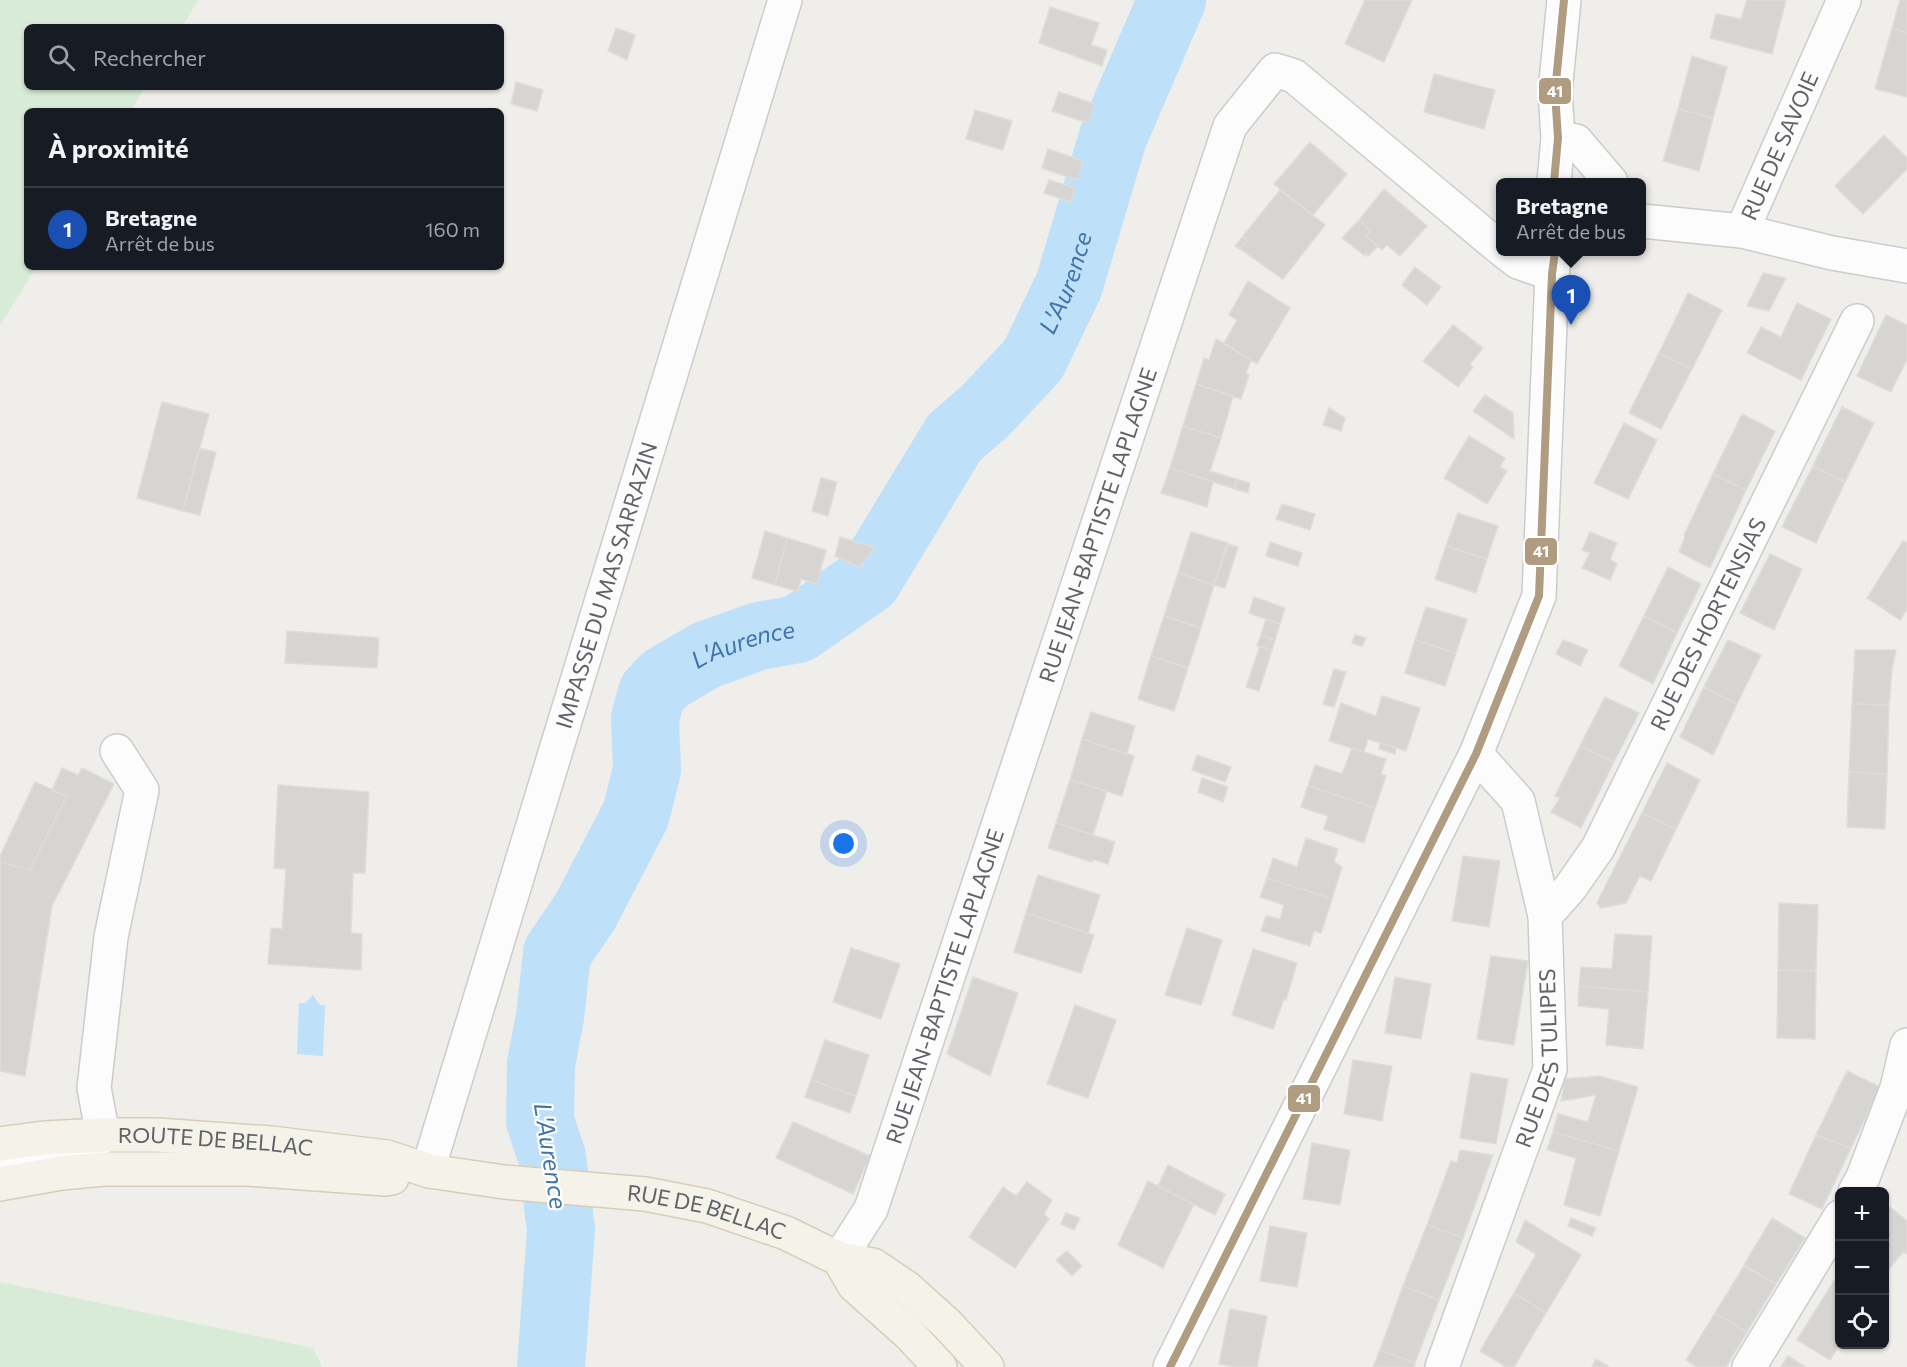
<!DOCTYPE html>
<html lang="fr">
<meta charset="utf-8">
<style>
body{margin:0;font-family:Commissioner,sans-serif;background:#20242c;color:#f1f3f6}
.controls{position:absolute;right:18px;bottom:18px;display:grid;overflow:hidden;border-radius:9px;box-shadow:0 2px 4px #0004}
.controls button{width:54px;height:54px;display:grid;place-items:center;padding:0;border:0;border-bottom:2px solid #363941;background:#171b24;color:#f1f3f6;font:30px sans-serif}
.you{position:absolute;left:844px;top:844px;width:21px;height:21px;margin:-15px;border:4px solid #fff;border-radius:50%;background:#1a73e8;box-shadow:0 0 0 9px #1a73e833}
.badge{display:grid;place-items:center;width:39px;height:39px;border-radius:50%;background:#0f766e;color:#fff;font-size:20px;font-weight:700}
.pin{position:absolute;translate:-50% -50px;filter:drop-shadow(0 2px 3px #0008)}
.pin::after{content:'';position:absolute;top:32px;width:21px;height:18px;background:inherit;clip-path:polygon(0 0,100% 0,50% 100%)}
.popup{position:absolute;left:1496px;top:178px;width:150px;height:78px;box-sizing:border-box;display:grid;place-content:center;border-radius:9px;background:#171b24;filter:drop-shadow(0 2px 4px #0005);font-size:20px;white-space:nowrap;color:#9ea1a6}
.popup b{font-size:22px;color:#f1f3f6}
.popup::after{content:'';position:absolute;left:50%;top:100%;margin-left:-12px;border:12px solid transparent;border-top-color:#171b24}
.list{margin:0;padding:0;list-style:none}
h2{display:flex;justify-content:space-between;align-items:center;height:78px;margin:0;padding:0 24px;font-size:26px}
h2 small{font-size:20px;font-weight:400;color:#9ea1a6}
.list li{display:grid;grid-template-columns:39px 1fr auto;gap:18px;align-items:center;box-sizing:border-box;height:84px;padding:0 24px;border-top:2px solid #363941}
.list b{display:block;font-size:22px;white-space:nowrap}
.list p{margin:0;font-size:20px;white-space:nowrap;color:#9ea1a6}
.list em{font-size:20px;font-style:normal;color:#9ea1a6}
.icon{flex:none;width:33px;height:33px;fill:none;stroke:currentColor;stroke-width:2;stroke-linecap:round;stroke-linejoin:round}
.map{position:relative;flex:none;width:1907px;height:1367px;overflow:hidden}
.search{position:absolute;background:#171b24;box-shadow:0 2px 4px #0004;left:24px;top:24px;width:480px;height:66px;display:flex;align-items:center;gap:15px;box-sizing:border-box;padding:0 21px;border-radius:9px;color:#9ea1a6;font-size:22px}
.panel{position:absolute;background:#171b24;box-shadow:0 2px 4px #0004;left:24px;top:108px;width:480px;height:162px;border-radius:9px}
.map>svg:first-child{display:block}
.green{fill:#d8ebd6}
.water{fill:#bfe0f9}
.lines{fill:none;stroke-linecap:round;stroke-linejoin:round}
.river{stroke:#bfe0f9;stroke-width:68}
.building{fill:#d6d5d3;stroke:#deddd9;stroke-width:1.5}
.minor-casing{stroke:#cbcccc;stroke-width:36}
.major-casing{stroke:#d7ceb8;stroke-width:36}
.minor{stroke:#fdfcfc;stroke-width:33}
.major{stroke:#f4f2e9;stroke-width:33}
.bus-1-casing{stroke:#fff;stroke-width:12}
.bus-1{stroke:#af9c81;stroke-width:8}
.labels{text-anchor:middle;stroke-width:4.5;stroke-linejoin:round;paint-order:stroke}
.street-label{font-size:22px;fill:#5f6368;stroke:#fff}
.water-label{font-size:24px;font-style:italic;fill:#4174aa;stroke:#fff}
.line-badge{stroke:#fff;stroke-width:2}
.badge-label{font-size:16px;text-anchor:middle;font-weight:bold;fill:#fff}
</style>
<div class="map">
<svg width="1907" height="1367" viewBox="0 0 1907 1367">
<rect width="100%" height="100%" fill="#efeeea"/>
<!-- green -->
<path class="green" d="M0 0H198L182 27H27V87H145L131 111H27V267H36L0 326Z
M0 1282 313 1348 322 1367H0Z"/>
<!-- water -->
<path class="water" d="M1154 0H1172L1113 137 1069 285 1033 360 985 411 954 438 868 580 798 629 759 636 706 655 665 679 652 693 645 718 647 770 636 814 585 912 557 953 550 1017 541 1064 540 1121 552 1157 526 1156 525 1125 521 1083 528 1010 540 985 551 935 595 863 608 830 627 790 631 772V721L638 689 657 653 674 644 791 618 859 575 892 525 916 473 934 442 1019 361 1043 317 1096 128Z
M313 995 320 1005H325L323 1056 297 1054 299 1003H305Z
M540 1223 560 1225 561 1230 551 1367H532L539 1297Z"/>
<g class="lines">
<!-- river -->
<path class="river" id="s1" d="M551 1367 561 1230 552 1157 540 1121 541 1064 550 1017 557 953 585 912 636 814 647 770 645 718 652 693 665 679 706 655 759 636 798 629 868 580 954 438 985 411 1033 360 1069 285 1113 137 1172 0"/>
</g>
<!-- building -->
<path class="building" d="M1365 0H1412L1384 62 1345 44Z
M1747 0H1786L1772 54 1710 38 1716 14 1741 19Z
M1900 0H1907V33L1892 28Z
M1050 7 1099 23 1091 45 1107 50 1102 66 1039 43Z
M616 28 635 35 627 60 608 51Z
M1892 28 1907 33V97L1875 89Z
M1692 56 1727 67 1713 118 1678 109Z
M1434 74 1495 90 1484 129 1424 112Z
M516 82 543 90 537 111 511 104Z
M1059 92 1095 104 1088 123 1052 111Z
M1678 109 1713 118 1699 171 1663 161Z
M975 110 1012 121 1003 150 966 139Z
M1884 135 1907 158V169L1863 214 1835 186Z
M1310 142 1347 174 1313 215 1274 184Z
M1048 149 1083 161 1077 180 1042 168Z
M1049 180 1075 188 1071 202 1044 193Z
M1384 189 1427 226 1400 256 1387 245 1382 250 1378 246 1366 236 1371 231 1359 220Z
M1280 190 1325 225 1283 279 1240 249 1248 240 1243 236Z
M1359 220 1371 231 1366 236 1378 246 1368 256 1366 253 1365 256 1342 238Z
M1243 236 1248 240 1240 249 1235 246Z
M1415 267 1441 287 1427 305 1402 285Z
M1763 273 1786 278 1769 311 1747 306Z
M1248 281 1290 308 1257 364 1224 343 1237 320 1229 315Z
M1688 293 1722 310 1692 369 1659 353Z
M1797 303 1831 319 1801 380 1747 353 1761 327 1781 337Z
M1886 315 1907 325V359L1891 392 1857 376Z
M1453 325 1483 348 1470 364 1473 367 1458 387 1423 361Z
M1216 339 1251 360 1246 373 1249 375 1241 399 1196 384 1204 358 1209 360Z
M1659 353 1692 369 1661 429 1629 413Z
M1196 384 1233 396 1221 438 1183 426Z
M1485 395 1513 413 1514 439 1473 411Z
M162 402 209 414 183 511 137 498Z
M1842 407 1874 423 1845 482 1813 466Z
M1329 408 1345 418 1341 431 1323 425Z
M1742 414 1775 431 1746 490 1713 474Z
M1624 423 1657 440 1628 499 1594 483Z
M1183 426 1221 438 1210 471 1236 479 1235 489 1170 468Z
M1469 436 1505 458 1500 467 1507 471 1487 504 1444 478Z
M199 448 216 452 200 515 183 511Z
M1813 466 1845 482 1816 543 1782 527Z
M1170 468 1213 482 1207 507 1161 493Z
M1713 474 1746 490 1710 568 1679 552 1685 537 1684 535Z
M821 478 837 482 828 516 812 511Z
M1236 479 1250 483 1248 493 1235 489Z
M1282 504 1315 514 1310 530 1276 519Z
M1458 513 1498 526 1487 559 1446 546Z
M765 531 787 538 775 585 752 578Z
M1191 532 1228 543 1214 585 1178 573Z
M1590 532 1617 543 1610 559 1617 564 1610 580 1582 568 1590 553 1582 550Z
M840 537 875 548 860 567 835 556Z
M787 538 826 550 817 584 801 579 798 591 775 585Z
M1903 541 1907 543V609L1900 620 1867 598Z
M1270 542 1302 553 1298 566 1266 556Z
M1227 544 1238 547 1225 588 1214 585Z
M1446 546 1487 559 1476 593 1435 579Z
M1770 554 1802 569 1774 630 1740 613Z
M1668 567 1701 584 1677 633 1644 616Z
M1178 573 1214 585 1201 628 1164 616Z
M1254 597 1285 608 1280 624 1249 613Z
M1426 607 1467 619 1456 653 1415 640Z
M1164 616 1201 628 1188 668 1151 656Z
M1644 616 1677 633 1653 684 1619 666Z
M1266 619 1280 624 1275 640 1261 635Z
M287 631 379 638 377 668 285 663Z
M1261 635 1275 640 1272 650 1257 646Z
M1355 635 1366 638 1362 646 1352 643Z
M1415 640 1456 653 1445 686 1405 673Z
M1563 640 1588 650 1580 666 1556 654Z
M1728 640 1761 655 1737 704 1704 687Z
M1260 646 1272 650 1259 691 1246 687Z
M1855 650H1896L1892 669 1889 705 1852 704Z
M1151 656 1188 668 1174 711 1138 699Z
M1334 669 1346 672 1334 707 1323 704Z
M1704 687 1737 704 1713 755 1680 737Z
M1382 696 1420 708 1406 751 1368 739 1364 752 1329 741 1341 703 1376 716Z
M1605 697 1639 713 1614 762 1580 746Z
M1852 704 1889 705 1887 774 1849 772Z
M1091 712 1135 726 1127 754 1082 739Z
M1082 739 1134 756 1122 796 1070 780Z
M1380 743 1396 748 1395 754 1379 749Z
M1580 746 1614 762 1581 828 1551 812 1560 798 1555 796Z
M1352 748 1386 759 1381 774 1386 776 1375 808 1308 786 1315 765 1342 774Z
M1197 755 1231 767 1225 782 1192 770Z
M1667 763 1700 780 1676 829 1642 813Z
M62 768 78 775 82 768 114 784 52 906 25 1076 0 1071V862L30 870 67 796 52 790Z
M1849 772 1887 774 1885 829 1847 827Z
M1202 778 1228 787 1223 802 1198 792Z
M1070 780 1107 791 1093 835 1056 823Z
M35 782 67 796 30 870 0 862V856Z
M278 785 369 792 365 873H353L351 933 362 934 361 970 268 964 271 928 282 929 286 869 274 868Z
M1308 786 1375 808 1364 843 1324 829 1328 816 1301 807Z
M1642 813 1676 829 1651 881 1640 876 1626 903 1601 908 1597 903Z
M1056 823 1115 842 1108 864 1092 859V862L1048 848Z
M1306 838 1338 849 1334 862 1342 867 1332 899 1267 878 1273 858 1297 867Z
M1463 856 1500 861 1489 927 1452 921Z
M1038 875 1100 895 1088 933 1026 913Z
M1267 878 1332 899 1321 933 1314 931 1310 946 1261 931 1266 916 1280 919 1284 905 1260 897Z
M1779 903 1818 905 1816 971 1778 970Z
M1026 913 1094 935 1081 973 1014 952Z
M1187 928 1222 940 1201 1005 1165 995Z
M1615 934 1652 936 1648 992 1579 986 1581 967 1612 969Z
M851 948 900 964 881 1019 833 1002Z
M1253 949 1297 963 1286 1000 1284 999 1273 1029 1232 1015Z
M1491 956 1528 961 1514 1045 1477 1039Z
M1778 970 1816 971 1815 1039 1777 1038Z
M973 977 1018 993 990 1076 947 1054Z
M1395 977 1431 984 1421 1039 1385 1033Z
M1579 986 1648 992 1643 1049 1606 1045 1609 1009 1578 1006Z
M1075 1005 1116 1020 1088 1098 1047 1084Z
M825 1040 869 1055 856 1096 811 1080Z
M1353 1060 1392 1066 1382 1121 1344 1114Z
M1847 1071 1880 1087 1851 1148 1816 1135Z
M1471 1073 1508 1079 1496 1144 1460 1138Z
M1600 1076 1638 1087 1619 1151 1553 1132 1558 1114 1588 1122 1596 1095 1561 1101 1565 1079Z
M811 1080 856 1096 850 1113 805 1097Z
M793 1122 870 1156 853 1194 776 1158Z
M1553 1132 1619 1151 1600 1216 1564 1205 1576 1158 1547 1150Z
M1816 1135 1851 1148 1822 1209 1789 1194Z
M1312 1143 1350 1150 1340 1205 1303 1199Z
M1460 1150 1493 1155 1463 1238 1427 1225 1451 1161 1457 1163Z
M1168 1165 1225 1194 1215 1215 1158 1186Z
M1148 1181 1194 1204 1163 1268 1118 1245Z
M1027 1182 1052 1200 1044 1214 1049 1219 1015 1268 969 1237 1003 1187 1016 1196Z
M1890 1207 1907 1221V1254L1903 1252 1884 1275V1214Z
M1066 1213 1080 1218 1074 1230 1061 1224Z
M1571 1218 1596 1228 1592 1236 1568 1226Z
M1772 1218 1805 1238 1776 1284 1744 1265Z
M1525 1220 1581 1255 1546 1313 1514 1293 1536 1254 1516 1242Z
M1427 1225 1463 1238 1439 1300 1403 1286Z
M1270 1226 1307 1233 1297 1287 1260 1281Z
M1067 1251 1082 1266 1072 1276 1056 1260Z
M1744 1266 1776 1284 1747 1332 1715 1313Z
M1835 1279 1840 1282V1344L1830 1360 1797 1340Z
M1403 1286 1439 1300 1415 1363 1380 1350Z
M1514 1293 1546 1313 1514 1367H1506L1480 1351Z
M1230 1309 1267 1316 1257 1367H1236L1219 1364Z
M1715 1313 1747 1332 1726 1367H1697L1686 1360Z
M1380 1350 1415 1363 1414 1367H1373Z
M1788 1356 1806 1367H1781Z
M1596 1359 1609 1367H1592Z"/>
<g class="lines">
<defs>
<g id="minor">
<path d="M1558 138 1576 141 1611 182"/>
<path d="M1554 182 1558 138 1555 92 1564 0"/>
<path d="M1642 221 1742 231 1832 253 1907 266"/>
<path id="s2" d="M1742 231 1844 0"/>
<path d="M1505 252 1518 262 1552 274"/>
<path id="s3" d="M1545 916 1570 888 1598 848 1857 321"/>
<path d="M0 1169 7 1161 86 1152 103 1135 94 1088 111 937 142 790 117 751"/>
<path id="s4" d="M429 1171 433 1153 785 0"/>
<path d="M1855 1192 1863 1177 1897 1088 1907 1045"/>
<path id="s5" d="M839 1259 871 1209 1230 126 1275 70 1294 76 1500 248"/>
<path d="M1170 1367 1476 754 1539 596 1552 274 1555 252"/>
<path id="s6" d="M1442 1367 1550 1069 1545 916 1518 801 1476 754"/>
<path d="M1749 1367 1840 1217"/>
</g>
<g id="major">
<path id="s7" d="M0 1144 44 1138 103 1135H157L271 1143 387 1157 429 1171 504 1182 645 1194 707 1206 786 1233 839 1259 873 1265 907 1288 947 1324 987 1367"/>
<path d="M0 1184 61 1173 104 1169H248L385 1179 392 1178"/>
<path d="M839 1259 854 1285 909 1334 940 1367"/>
</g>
</defs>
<!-- minor casing -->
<use href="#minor" class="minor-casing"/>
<!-- major casing -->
<use href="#major" class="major-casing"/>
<!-- minor -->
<use href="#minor" class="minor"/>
<!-- major -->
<use href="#major" class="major"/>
<defs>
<path id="bus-1" d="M1554 182 1558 138 1555 92 1564 0
M1170 1367 1476 754 1539 596 1552 274 1555 252"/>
</defs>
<!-- bus-1 casing -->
<use href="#bus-1" class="bus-1-casing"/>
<!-- bus-1 -->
<use href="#bus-1" class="bus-1"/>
</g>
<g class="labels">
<!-- street labels -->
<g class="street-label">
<text dy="8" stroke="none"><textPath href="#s2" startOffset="93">RUE DE SAVOIE</textPath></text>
<text dy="8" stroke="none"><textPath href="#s5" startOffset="780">RUE JEAN-BAPTISTE LAPLAGNE</textPath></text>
<text dy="8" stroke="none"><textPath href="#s4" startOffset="612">IMPASSE DU MAS SARRAZIN</textPath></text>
<text dy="8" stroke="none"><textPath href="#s3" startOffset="336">RUE DES HORTENSIAS</textPath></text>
<text dy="8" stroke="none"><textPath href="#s5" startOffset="294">RUE JEAN-BAPTISTE LAPLAGNE</textPath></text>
<text dy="8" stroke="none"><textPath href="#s6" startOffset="326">RUE DES TULIPES</textPath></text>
<text dy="8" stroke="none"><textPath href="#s7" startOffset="216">ROUTE DE BELLAC</textPath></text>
<text dy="8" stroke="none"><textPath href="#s7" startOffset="714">RUE DE BELLAC</textPath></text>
</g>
<!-- water labels -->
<g class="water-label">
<text dy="8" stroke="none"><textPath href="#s1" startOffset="1311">L'Aurence</textPath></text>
<text dy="8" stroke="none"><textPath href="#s1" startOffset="807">L'Aurence</textPath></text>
<text transform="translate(550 1156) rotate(81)" y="8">L'Aurence</text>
</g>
</g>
<g class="line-badge">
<rect x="1538" y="77" width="34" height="28" rx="6" fill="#af9c81"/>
<rect x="1524" y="537" width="34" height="29" rx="6" fill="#af9c81"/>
<rect x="1287" y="1084" width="34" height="29" rx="6" fill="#af9c81"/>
</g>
<g class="badge-label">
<text x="1555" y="97">41</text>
<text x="1541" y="557">41</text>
<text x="1304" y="1104">41</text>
</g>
</svg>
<div class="controls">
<button>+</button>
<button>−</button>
<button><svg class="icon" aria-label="locate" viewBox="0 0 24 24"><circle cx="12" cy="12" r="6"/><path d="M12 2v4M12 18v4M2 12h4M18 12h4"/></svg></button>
</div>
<div class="you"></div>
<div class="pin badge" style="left:1571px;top:325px;background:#1a4fb4">1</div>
<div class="popup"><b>Bretagne</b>Arrêt de bus</div>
<div class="search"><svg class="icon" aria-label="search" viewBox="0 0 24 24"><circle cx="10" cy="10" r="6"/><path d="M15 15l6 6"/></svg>Rechercher</div>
<section class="panel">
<h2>À proximité<small></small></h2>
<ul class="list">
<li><span class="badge" style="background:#1a4fb4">1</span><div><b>Bretagne</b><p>Arrêt de bus</p></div><em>160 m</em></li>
</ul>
</section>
</div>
